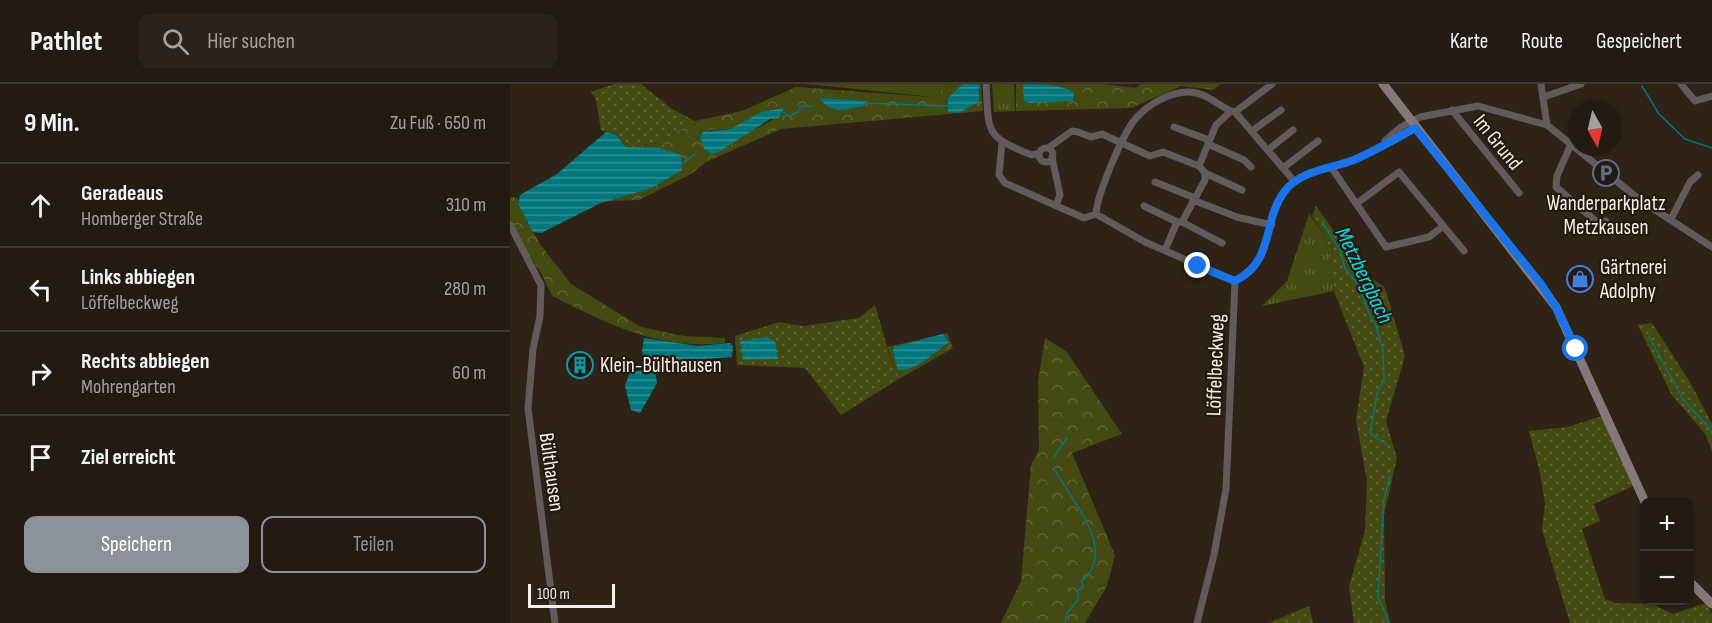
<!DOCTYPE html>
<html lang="de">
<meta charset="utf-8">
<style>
body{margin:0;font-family:"Sofia Sans Condensed",sans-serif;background:#2b231b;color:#f1f3f6}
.controls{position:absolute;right:18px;bottom:18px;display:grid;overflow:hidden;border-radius:12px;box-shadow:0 2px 4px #0004}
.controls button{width:54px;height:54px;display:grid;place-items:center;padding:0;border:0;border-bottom:2px solid #403832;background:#231a12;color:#f1f3f6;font:30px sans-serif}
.compass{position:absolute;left:1058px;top:18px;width:54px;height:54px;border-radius:50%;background:#231a12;box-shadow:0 2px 4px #0004;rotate:172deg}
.scale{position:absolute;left:18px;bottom:15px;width:87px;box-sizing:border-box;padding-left:6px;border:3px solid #f7efe8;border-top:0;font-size:16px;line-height:21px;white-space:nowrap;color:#f7efe8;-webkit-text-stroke:4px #251a0f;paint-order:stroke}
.stop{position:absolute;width:18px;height:18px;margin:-14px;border:4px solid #1a73e8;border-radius:50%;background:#fff}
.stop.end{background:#1a73e8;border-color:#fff;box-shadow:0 2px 6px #0008}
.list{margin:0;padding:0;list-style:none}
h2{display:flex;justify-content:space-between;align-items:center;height:78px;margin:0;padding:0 24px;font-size:26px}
h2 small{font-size:20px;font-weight:400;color:#a3a19f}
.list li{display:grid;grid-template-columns:39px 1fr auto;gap:18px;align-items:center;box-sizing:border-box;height:84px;padding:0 24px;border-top:2px solid #403832}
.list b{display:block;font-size:22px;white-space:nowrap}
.list p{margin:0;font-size:20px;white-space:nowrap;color:#a3a19f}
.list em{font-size:20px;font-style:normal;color:#a3a19f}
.actions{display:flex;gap:12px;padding:18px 24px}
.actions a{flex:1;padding:14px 0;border:2px solid #8c9099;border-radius:12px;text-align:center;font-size:21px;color:#8c9099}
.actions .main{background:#8c9099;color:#fff}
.icon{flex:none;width:33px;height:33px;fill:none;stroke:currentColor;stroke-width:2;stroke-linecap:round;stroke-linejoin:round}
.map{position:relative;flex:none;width:1202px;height:539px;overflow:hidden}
header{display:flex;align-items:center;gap:36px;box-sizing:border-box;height:84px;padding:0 30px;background:#231a12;border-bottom:2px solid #403832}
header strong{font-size:28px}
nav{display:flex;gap:33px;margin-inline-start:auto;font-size:21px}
.search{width:420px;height:54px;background:#2b231b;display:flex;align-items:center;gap:15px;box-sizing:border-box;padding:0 21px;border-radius:12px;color:#a3a19f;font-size:22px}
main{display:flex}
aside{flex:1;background:#231a12}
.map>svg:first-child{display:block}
.grass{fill:url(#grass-dots)}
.forest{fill:url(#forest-crowns);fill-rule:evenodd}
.park{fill:url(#park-tufts)}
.garden{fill:#444a11}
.water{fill:url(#water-rules)}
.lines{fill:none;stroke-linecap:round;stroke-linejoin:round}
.stream{stroke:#00767d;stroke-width:1.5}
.street{stroke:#635a5c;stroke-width:7}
.secondary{stroke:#86787a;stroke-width:9}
.route{stroke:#1a73e8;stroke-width:8}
.labels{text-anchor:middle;stroke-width:4.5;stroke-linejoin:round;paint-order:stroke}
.street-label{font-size:21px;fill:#f7efe8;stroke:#251a0f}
.poi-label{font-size:21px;fill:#f7efe8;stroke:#251a0f;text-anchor:start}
.water-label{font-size:22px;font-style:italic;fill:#03dfeb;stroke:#251a0f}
</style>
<header>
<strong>Pathlet</strong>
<div class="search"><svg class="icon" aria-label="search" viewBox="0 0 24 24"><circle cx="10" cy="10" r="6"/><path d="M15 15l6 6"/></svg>Hier suchen</div>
<nav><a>Karte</a><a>Route</a><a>Gespeichert</a></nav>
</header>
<main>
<aside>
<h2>9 Min.<small>Zu Fuß · 650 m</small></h2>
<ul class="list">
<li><svg class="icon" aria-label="ahead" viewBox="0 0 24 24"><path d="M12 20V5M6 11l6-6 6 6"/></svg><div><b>Geradeaus</b><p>Homberger Straße</p></div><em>310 m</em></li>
<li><svg class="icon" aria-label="left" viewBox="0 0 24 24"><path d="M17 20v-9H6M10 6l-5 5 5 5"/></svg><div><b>Links abbiegen</b><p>Löffelbeckweg</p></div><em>280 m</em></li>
<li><svg class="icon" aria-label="right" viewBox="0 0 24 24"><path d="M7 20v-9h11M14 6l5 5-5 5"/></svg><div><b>Rechts abbiegen</b><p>Mohrengarten</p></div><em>60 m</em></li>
<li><svg class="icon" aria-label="arrive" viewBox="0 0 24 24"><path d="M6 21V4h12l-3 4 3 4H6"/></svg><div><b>Ziel erreicht</b></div></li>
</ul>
<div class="actions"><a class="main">Speichern</a><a>Teilen</a></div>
</aside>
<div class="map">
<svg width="1202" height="539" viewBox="0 0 1202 539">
<defs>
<pattern id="grass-dots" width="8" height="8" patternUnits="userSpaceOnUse" patternTransform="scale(1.5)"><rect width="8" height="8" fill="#444a11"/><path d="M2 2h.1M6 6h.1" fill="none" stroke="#606434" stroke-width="1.8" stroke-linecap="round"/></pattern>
<pattern id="forest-crowns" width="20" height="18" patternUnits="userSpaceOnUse" patternTransform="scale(1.5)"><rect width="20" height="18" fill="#444a11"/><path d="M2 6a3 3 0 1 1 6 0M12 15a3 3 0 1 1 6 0" fill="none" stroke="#606434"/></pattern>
<pattern id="park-tufts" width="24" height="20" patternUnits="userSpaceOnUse" patternTransform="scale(1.5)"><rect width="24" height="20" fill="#444a11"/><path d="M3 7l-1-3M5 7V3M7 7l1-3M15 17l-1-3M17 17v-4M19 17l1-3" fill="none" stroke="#606434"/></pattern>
<pattern id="water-rules" width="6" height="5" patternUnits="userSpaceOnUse" patternTransform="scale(1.5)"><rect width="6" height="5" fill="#00767d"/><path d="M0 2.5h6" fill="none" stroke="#339096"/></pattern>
</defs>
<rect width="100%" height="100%" fill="#2f2318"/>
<!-- grass -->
<path class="grass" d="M104 0H131L162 25 185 37 148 59 116 63 106 51 91 46 86 16 81 8Z
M806 122 854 188 875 204 895 272 876 337 887 374 874 431 875 515 880 539H844L839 502 855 447 857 397 846 336 854 283 824 207 816 153 802 132Z
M365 221 387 296 331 331 295 284 227 281 225 252 269 238 293 242 349 234Z
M1142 239 1180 298 1202 340V368L1196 351 1161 310 1128 241Z
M1092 332 1123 402 1084 420 1090 437 1072 445 1095 515 1105 519 1142 520 1163 530 1196 519 1202 530V539H1060L1032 446 1035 420 1030 389 1019 347 1058 343Z
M799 522 803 539H759Z"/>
<!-- forest -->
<path class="forest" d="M440 0H454L438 14 449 29 469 18V0H471L473 27 271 45 196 78 181 90 129 116 95 117 142 104 172 86 149 64 116 63 148 59 185 37 232 27 286 3 422 13ZM273 29 250 43 194 65 190 52 200 46 220 45Z
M506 0H594L625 4 631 0H711L703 6 671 2 622 24 506 27Z
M0 113 8 114V120L30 160 61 200 131 243 174 252 215 254V259C147 266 101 241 42 212L32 191 0 142Z
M437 249 443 264 387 296 378 263Z
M535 254 557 268 612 350 562 369 605 471 597 502 575 539H491L511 497 521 381 529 366 528 297Z"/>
<!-- park -->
<path class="park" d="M482 0H504L505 27 484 28Z
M799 130 816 153 824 207 752 222 777 197Z"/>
<!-- garden -->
<path class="garden" d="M297 0H440L422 13Z"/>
<!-- water -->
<path class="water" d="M453 0H469V18L449 29 438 28V14Z
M513 0C529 0 550 0 564 8L563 17 519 19 514 16Z
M310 14 357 17 354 22C338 25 319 31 310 14Z
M274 24 269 34 260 35 209 68 201 70 194 65 190 53 193 48 220 45 252 28Z
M96 48 106 51 116 63 149 64 171 71 172 86 142 104 91 119 31 149 23 148 8 120 10 111 47 90Z
M433 250 439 258C426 268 405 288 388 286L383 267 384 263Z
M257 253 265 257 268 275 233 276 230 257Z
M134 254 188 262 220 259 223 262 222 273 135 279 132 267Z
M139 285H145L147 299 130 329 121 326 115 302 120 288Z"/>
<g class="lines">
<!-- stream -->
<path class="stream" d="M1132 2 1149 30 1175 55 1202 64
M354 19 437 22
M273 28 278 32 288 28 291 22H302
M171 81 185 70
M812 138 830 166 835 185 848 200 861 234 865 238 873 266 874 295 867 310 860 349 877 361
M1139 253 1174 317 1197 341 1202 350
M544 373 557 354
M544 384C560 416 609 465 572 497L573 503 568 507V516L557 529 555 539
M879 539 868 513 874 415 880 392"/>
<!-- street -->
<path class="street" d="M476 0C479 49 474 52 522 71L529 69
M1031 0 1037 41
M1171 0 1185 17 1202 12
M1034 13 1071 0
M942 26 1009 109
M725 28 762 0
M664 43 699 56
M742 47 771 26
M875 57 891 43 910 33 968 22 1037 41 1130 116 1202 163
M492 59 489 91 495 99 574 134 586 130
M698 60 734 76 741 83
M1061 60 1047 92 1046 103 1088 139 1096 137
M538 64 562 47 568 48 581 53 592 50 640 72 653 68 689 82
M529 71a7 7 0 1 1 14 0a7 7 0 1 1-14 0Z
M759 65 783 46
M542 73 550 111 546 121
M821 83 876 163 919 153 932 143
M773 84 808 57
M695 89 732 106
M645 98 685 114
M683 116 727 133 762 141
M846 120 889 88 954 167
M634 122 667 138
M1161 135 1180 98 1188 91
M672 138 712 159
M0 141 31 201 30 232 23 265 18 324 45 539
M655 166 667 138H672L695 96V89L689 82 706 41 721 27
M725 197 635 158 586 130C587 111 613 48 627 33 639 20 661 7 680 8 699 9 714 27 725 28L784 97
M687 539 704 471 716 405 725 197C765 178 752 138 774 108 790 86 820 85 844 76 864 67 886 55 905 44"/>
<!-- secondary -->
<path class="secondary" d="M873 0 1046 223 1135 418
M1180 498 1202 520"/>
</g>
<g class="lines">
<!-- route -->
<path class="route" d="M688 182 725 197C765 177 752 138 774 108 790 86 820 85 844 76 864 67 886 55 905 44L1031 200 1046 223 1066 265"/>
</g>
<!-- icons -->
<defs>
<symbol id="parking-ring" viewBox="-11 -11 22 22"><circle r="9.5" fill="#251a0f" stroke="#5c6f8a" stroke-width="1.5"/><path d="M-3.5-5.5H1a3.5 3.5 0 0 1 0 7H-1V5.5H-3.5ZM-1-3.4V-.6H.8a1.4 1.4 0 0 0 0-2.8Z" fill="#5c6f8a"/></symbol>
<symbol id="shop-ring" viewBox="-11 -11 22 22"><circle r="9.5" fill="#251a0f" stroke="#3f7fe0" stroke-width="1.5"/><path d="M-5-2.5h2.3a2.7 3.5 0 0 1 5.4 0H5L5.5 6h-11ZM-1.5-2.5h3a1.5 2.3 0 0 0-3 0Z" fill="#3f7fe0"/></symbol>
<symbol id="building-ring" viewBox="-11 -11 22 22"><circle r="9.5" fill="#251a0f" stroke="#0f9aa8" stroke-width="1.5"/><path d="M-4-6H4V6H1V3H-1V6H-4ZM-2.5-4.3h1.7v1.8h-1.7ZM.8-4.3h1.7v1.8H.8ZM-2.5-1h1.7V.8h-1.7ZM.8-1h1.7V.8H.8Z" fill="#0f9aa8"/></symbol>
</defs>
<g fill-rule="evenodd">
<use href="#parking-ring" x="1081" y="74" width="30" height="30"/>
<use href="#shop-ring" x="1055" y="180" width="30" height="30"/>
<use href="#building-ring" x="55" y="266" width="30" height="30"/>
</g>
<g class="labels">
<!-- street labels -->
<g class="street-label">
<text transform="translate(988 58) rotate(51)" y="7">Im Grund</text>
<text transform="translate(705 281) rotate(-88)" y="7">Löffelbeckweg</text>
<text transform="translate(42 388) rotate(82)" y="7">Bülthausen</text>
</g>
<!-- poi labels -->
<g class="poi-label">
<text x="1096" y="126" text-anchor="middle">Wanderparkplatz<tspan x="1096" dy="24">Metzkausen</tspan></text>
<text x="1090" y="190">Gärtnerei<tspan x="1090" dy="24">Adolphy</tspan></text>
<text x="90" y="288">Klein-Bülthausen</text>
</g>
<!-- water labels -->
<g class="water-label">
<text transform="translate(855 191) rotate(64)" y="8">Metzbergbach</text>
</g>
</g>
</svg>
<div class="controls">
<button>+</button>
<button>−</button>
</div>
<svg class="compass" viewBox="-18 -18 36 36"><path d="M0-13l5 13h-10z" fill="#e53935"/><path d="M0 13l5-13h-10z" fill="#a3a19f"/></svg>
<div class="scale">100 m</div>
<div class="stop" style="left:1066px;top:265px"></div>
<div class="stop end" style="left:688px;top:182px"></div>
</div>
</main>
